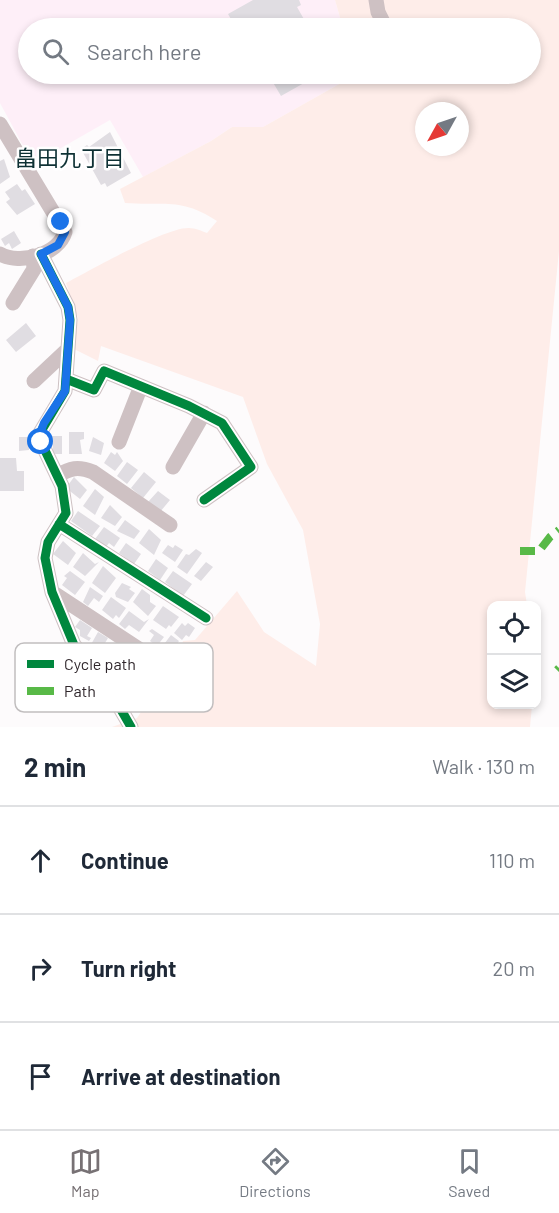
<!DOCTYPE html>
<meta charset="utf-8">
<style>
body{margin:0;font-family:Barlow,"Noto Sans JP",sans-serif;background:#f6f6f7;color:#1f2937}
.controls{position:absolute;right:18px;bottom:18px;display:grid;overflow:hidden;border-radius:12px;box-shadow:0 3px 9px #0003}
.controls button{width:54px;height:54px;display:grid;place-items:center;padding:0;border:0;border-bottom:2px solid #e0e1e3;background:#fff;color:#1f2937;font:30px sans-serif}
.compass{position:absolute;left:415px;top:102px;width:54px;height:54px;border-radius:50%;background:#fff;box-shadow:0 3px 9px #0003;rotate:230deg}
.stop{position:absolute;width:18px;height:18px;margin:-14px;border:4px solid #1a73e8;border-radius:50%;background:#fff}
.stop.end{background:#1a73e8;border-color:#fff;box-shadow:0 2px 6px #0008}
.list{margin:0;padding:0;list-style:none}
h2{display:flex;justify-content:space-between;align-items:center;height:78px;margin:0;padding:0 24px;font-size:26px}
h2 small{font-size:20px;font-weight:400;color:#747a83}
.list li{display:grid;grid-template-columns:39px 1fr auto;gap:18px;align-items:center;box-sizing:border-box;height:108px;padding:0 24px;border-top:2px solid #e0e1e3}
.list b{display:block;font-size:22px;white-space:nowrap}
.list em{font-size:20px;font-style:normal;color:#747a83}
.icon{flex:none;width:33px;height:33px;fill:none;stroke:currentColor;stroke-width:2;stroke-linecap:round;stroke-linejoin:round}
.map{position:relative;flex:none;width:559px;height:727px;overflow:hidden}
.search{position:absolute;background:#fff;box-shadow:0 3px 9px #0003;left:18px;right:18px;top:18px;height:66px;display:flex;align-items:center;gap:15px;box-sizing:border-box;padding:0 21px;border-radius:33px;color:#747a83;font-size:22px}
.sheet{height:402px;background:#fff}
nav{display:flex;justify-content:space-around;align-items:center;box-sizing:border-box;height:84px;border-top:2px solid #e0e1e3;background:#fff;font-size:16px;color:#747a83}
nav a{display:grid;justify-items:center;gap:3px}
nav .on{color:#777174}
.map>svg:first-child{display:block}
.built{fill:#feeff8}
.green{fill:#feede9;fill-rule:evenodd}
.building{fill:#e0dde2}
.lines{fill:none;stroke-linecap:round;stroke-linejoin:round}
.minor{stroke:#cec1c3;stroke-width:15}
.quiet{stroke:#58b947;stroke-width:8;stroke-dasharray:15 8;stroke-linecap:butt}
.cycleway-casing{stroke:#fff;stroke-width:13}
.cycleway{stroke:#00873e;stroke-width:9}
.route{stroke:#1a73e8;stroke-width:8}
.labels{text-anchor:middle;stroke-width:5;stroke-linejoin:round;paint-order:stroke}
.neighbourhood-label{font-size:22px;fill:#0e3134;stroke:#fff}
.key{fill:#fff;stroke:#c1bebf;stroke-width:1.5}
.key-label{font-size:16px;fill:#2f262b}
</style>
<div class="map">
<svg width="559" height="727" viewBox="0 0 559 727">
<rect width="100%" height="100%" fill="#fdfbfc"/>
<!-- built -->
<path class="built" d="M0 0H335L343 28H28V74H357L263 127H232L211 141 143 177 110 120 33 164 0 103Z"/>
<!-- green -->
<path class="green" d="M335 0H559V251L525 592 527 605 492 606V704L532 705 530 727H112L137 718 179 654 183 641 195 640 237 591 264 632 316 666 320 624 303 530 267 464 243 397 101 346 98 361 74 349 78 318 66 283C89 271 166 227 189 228 195 228 202 231 207 233L217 221C181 197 164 206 125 203L120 189 211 141 232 127H263L357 74H530V28H343ZM424 111H460V147H424Z"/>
<!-- building -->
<path class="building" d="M253 0H299L301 5 297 7 309 28H236L228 14Z
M268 74H320L281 96Z
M110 132 131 173 107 187 105 183 101 185 81 149 87 145 89 147Z
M4 159 10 177 0 184V161Z
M17 184 22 191 25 189 35 204 17 215 6 202 10 199 5 192Z
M14 231 21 243 12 249 9 243 5 246 1 239Z
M26 323 36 336 16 352 6 340Z
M69 432H84V439L80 440 82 454H69Z
M52 436H62V454H55L53 451Z
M19 437H29V450L19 451Z
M93 437 104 443 101 455 89 451Z
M111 452 115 455 117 452 123 461 115 471 104 463Z
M0 458H16L17 471H24V491H0Z
M127 462 138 470 127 484 117 476Z
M144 472 156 482 143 498 131 488Z
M74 477 87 490 80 499 66 488Z
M95 489 104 497 95 515 83 506Z
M158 491 170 500 160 512 148 502Z
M110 505 122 517 115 526 101 518Z
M78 511 100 526 92 536 71 521Z
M125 520 140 531 134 539 117 531Z
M104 527 120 538 114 547 109 543 106 547 95 539Z
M149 529 161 540 154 555 139 543Z
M63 541 76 553 68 565 53 554Z
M126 543 141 554 134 564 119 553Z
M168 545 173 548 175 545 183 550 175 562 162 553Z
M196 549 202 553 187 574 177 567 186 554 189 555Z
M83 553 95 564 99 562 85 576 73 567Z
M156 559 168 568 160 580 148 571Z
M206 562 213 567 201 581 194 576Z
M103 566 116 578 105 593 92 583Z
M70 571 85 582 75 595 62 585 67 578 64 576Z
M173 571 192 584 183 596 165 582Z
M122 583 131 587 129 589 135 593 128 602 116 597 115 593Z
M90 587 103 596 99 602 94 598 88 606 83 602Z
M142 589 150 595V602L156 606 148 616 133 602Z
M111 597 126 608 119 618 116 615 113 619 102 610Z
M163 606 179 617 171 627 169 625 166 629 153 620Z
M129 611 144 622 149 619 139 632 129 625 125 629 119 624Z
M80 620 92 628 87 636 91 638 89 641 80 636V630L75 627Z
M182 623 185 626 188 623 195 628 189 637 186 635 182 640 174 633Z
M152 629 164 637 157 646 150 641 154 635 149 631Z
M98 632 108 638 99 653 89 648Z
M171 635 179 641 166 660 161 657 160 659 155 656Z"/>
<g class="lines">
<!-- minor -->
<path class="minor" d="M376 0 378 12 386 28
M0 124 65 232C58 255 20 265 0 254
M41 254 68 307 70 320 65 391 40 433 41 442 62 486 66 513 48 542 45 558 52 592 74 645 101 675 131 727
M13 303 34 269 33 256
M66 379 94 390 104 371 189 406 222 423 251 467 204 500
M34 381 66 351
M119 442 141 386
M173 467 204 413
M57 476C70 468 78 466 93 472L170 525
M59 524 206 618
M52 592 142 651"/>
<!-- quiet -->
<path class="quiet" d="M520 551H539L550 537 559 530
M557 670 559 668"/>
<defs>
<path id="cycleway" d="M41 254 68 307 70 320 65 391 40 433 41 442 62 486 66 513 48 542 45 558 52 592 74 645 101 675 131 727
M66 379 94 390 104 371 189 406 222 423 251 467 204 500
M59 524 206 618"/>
</defs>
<!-- cycleway casing -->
<use href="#cycleway" class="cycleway-casing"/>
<!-- cycleway -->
<use href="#cycleway" class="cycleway"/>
</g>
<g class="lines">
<!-- route -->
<path class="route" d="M41 442 40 433 44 423 65 391 70 320 68 307 41 254 58 245 65 232 61 222"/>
</g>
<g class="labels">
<!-- neighbourhood labels -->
<g class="neighbourhood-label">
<text x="70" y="166">畠田九丁目</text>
</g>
</g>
<!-- legend -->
<rect x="15" y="643" width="198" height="69" rx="9" class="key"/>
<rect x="27" y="660" width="27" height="8" fill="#00873e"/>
<rect x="27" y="687" width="27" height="8" fill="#58b947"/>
<g class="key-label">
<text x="64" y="670">Cycle path</text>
<text x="64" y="697">Path</text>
</g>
</svg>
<div class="controls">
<button><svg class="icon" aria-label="locate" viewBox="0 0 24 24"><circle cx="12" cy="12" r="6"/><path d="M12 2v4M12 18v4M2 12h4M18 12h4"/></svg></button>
<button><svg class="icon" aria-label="layers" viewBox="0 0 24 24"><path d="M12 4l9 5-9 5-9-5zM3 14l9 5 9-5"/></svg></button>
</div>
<svg class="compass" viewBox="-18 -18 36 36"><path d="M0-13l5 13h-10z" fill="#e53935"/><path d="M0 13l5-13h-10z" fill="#747a83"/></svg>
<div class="stop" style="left:41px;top:442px"></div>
<div class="stop end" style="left:61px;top:222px"></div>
<div class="search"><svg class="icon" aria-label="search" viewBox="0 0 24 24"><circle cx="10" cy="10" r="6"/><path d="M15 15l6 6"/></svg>Search here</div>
</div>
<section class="sheet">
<h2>2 min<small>Walk · 130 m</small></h2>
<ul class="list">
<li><svg class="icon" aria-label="ahead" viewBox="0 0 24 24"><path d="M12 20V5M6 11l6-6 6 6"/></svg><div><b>Continue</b></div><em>110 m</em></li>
<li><svg class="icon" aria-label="right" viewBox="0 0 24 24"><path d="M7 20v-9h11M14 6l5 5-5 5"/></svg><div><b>Turn right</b></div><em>20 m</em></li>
<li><svg class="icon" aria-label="arrive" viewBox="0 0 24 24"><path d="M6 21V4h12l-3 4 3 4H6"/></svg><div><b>Arrive at destination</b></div></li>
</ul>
</section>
<nav>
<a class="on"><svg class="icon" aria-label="map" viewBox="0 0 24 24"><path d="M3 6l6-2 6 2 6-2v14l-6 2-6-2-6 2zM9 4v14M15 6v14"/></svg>Map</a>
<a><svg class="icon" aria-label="directions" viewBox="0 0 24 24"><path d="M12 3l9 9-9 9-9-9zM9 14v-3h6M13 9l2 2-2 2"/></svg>Directions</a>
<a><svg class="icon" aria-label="saved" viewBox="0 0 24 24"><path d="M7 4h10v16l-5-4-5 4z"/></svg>Saved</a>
</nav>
